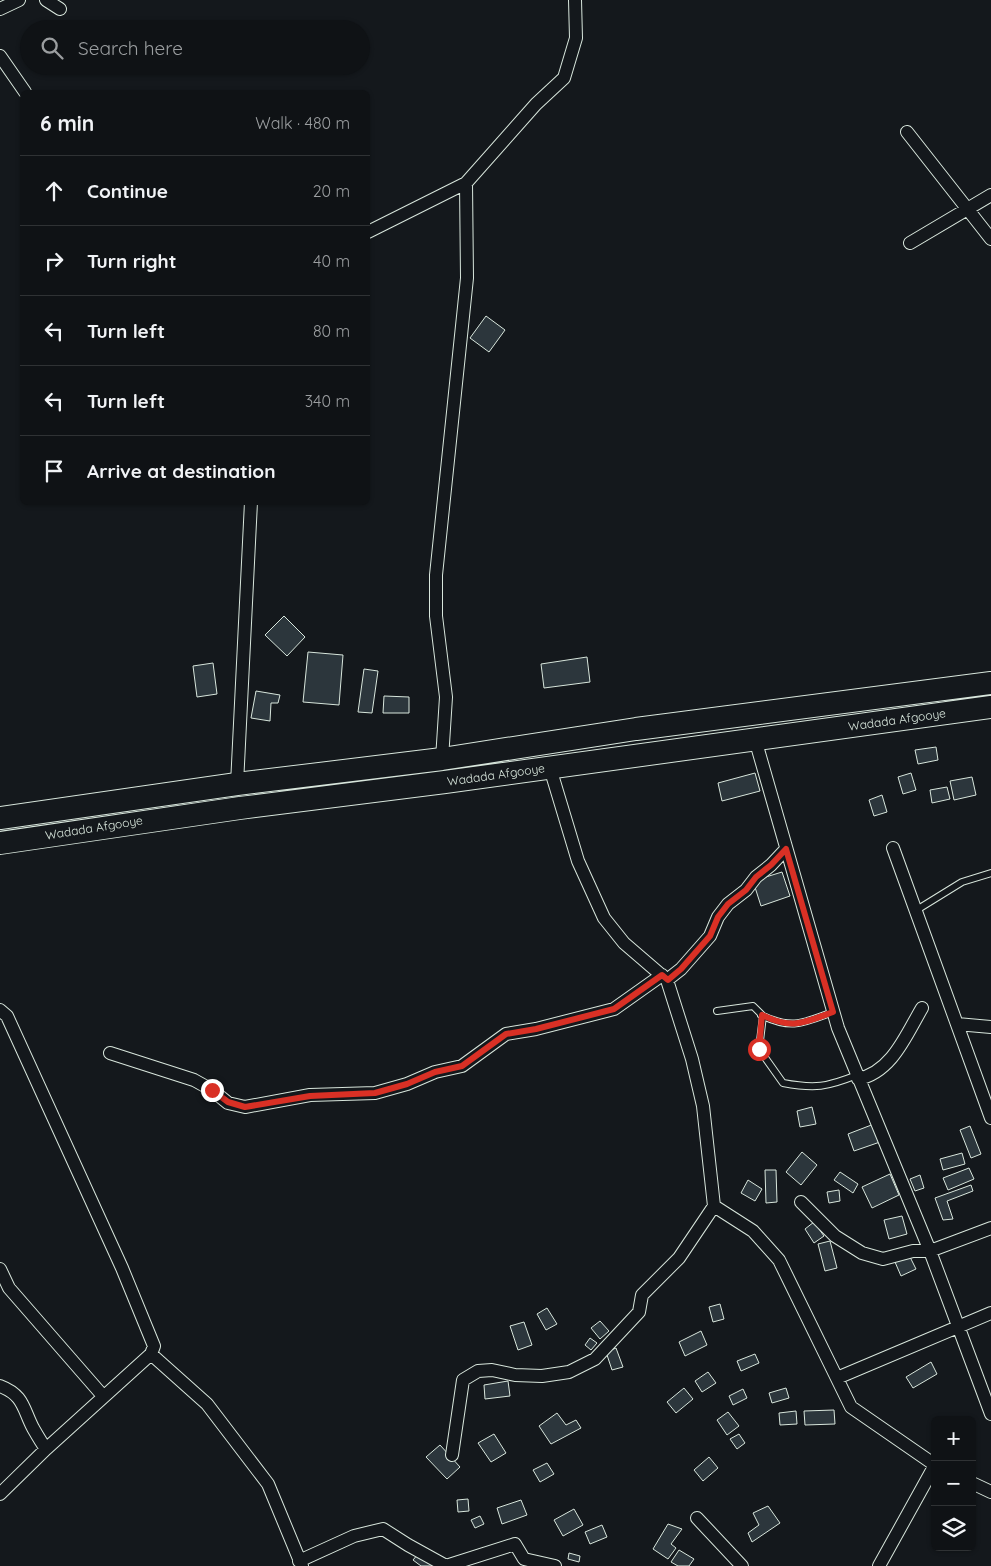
<!DOCTYPE html>
<meta charset="utf-8">
<style>
body{margin:0;font-family:Quicksand,sans-serif;background:#181b1e;color:#f1f3f6}
.controls{position:absolute;right:15px;bottom:15px;display:grid;overflow:hidden;border-radius:8px;box-shadow:0 1px 4px #0004}
.controls button{width:45px;height:45px;display:grid;place-items:center;padding:0;border:0;border-bottom:1px solid #2f3234;background:#0f1215;color:#f1f3f6;font:25px sans-serif}
.stop{position:absolute;width:15px;height:15px;margin:-11px;border:4px solid #d93025;border-radius:50%;background:#fff}
.stop.end{background:#d93025;border-color:#fff;box-shadow:0 1px 5px #0008}
.list{margin:0;padding:0;list-style:none}
h2{display:flex;justify-content:space-between;align-items:center;height:65px;margin:0;padding:0 20px;font-size:21px}
h2 small{font-size:16px;font-weight:400;color:#9b9ea0}
.list li{display:grid;grid-template-columns:32px 1fr auto;gap:15px;align-items:center;box-sizing:border-box;height:70px;padding:0 20px;border-top:1px solid #2f3234}
.list b{display:block;font-size:19px;white-space:nowrap}
.list em{font-size:16px;font-style:normal;color:#9b9ea0}
.icon{flex:none;width:28px;height:28px;fill:none;stroke:currentColor;stroke-width:2;stroke-linecap:round;stroke-linejoin:round}
.map{position:relative;flex:none;width:991px;height:1566px;overflow:hidden}
.search{position:absolute;background:#0f1215;box-shadow:0 1px 4px #0004;left:20px;top:20px;width:350px;height:55px;display:flex;align-items:center;gap:12px;box-sizing:border-box;padding:0 18px;border-radius:28px;color:#9b9ea0;font-size:19px}
.panel{position:absolute;background:#0f1215;box-shadow:0 1px 4px #0004;left:20px;top:90px;width:350px;height:415px;border-radius:8px}
.map>svg:first-child{display:block}
.building{fill:#2c363c;stroke:#d8e6dc}
.lines{fill:none;stroke-linecap:round;stroke-linejoin:round}
.lane-casing{stroke:#d8e6dc;stroke-width:8}
.street-casing{stroke:#d8e6dc;stroke-width:14}
.highway-casing{stroke:#d8e6dc;stroke-width:24}
.lane{stroke:#14181c;stroke-width:6}
.street{stroke:#14181c;stroke-width:12}
.highway{stroke:#14181c;stroke-width:22}
.route{stroke:#d93025;stroke-width:6}
.labels{text-anchor:middle;stroke-width:4;stroke-linejoin:round;paint-order:stroke}
.street-label{font-size:12px;fill:#d8e6dc;stroke:#14181c}
</style>
<div class="map">
<svg width="991" height="1566" viewBox="0 0 991 1566">
<rect width="100%" height="100%" fill="#14181c"/>
<!-- building -->
<path class="building" d="M486 316 505 330 489 352 470 338Z
M284 616 305 637 287 656 265 635Z
M308 652 343 655 339 705 303 702Z
M587 657 590 682 544 688 541 664Z
M213 663 217 694 197 697 193 666Z
M364 669 378 671 372 713 358 712Z
M256 691 280 695 278 703H271L270 721 251 718Z
M384 696 409 697V713H383Z
M936 747 938 760 918 764 915 750Z
M755 773 760 791 722 801 718 783Z
M911 773 916 790 903 794 898 777Z
M972 777 976 795 954 800 950 781Z
M947 787 950 799 932 803 930 790Z
M882 795 887 812 874 816 869 800Z
M782 872 790 896 761 906 753 881Z
M812 1107 816 1124 800 1127 797 1111Z
M874 1124 880 1142 854 1151 848 1134Z
M970 1126 981 1154 971 1158 960 1130Z
M802 1152 817 1165 801 1185 786 1172Z
M962 1153 965 1164 943 1170 940 1159Z
M969 1168 974 1179 948 1190 943 1178Z
M765 1170H776L777 1202 766 1203Z
M840 1172 858 1184 853 1193 834 1180Z
M890 1174 899 1195 872 1208 862 1187Z
M920 1175 924 1188 915 1191 910 1179Z
M748 1180 762 1189 755 1201 741 1193Z
M971 1185 973 1191 947 1201 953 1219 943 1220 935 1198Z
M839 1190 840 1201 829 1203 827 1192Z
M902 1216 907 1234 889 1239 884 1220Z
M814 1222 824 1236 814 1243 805 1229Z
M830 1241 837 1268 825 1271 818 1244Z
M909 1255 916 1269 901 1276 895 1262Z
M720 1304 724 1319 713 1322 709 1307Z
M547 1308 557 1324 546 1330 537 1314Z
M600 1321 609 1331 600 1339 591 1328Z
M524 1322 532 1345 518 1350 510 1326Z
M701 1331 707 1345 685 1356 679 1342Z
M590 1338 597 1343 591 1350 585 1345Z
M616 1348 623 1367 612 1370 606 1352Z
M755 1354 759 1363 741 1371 737 1361Z
M931 1362 937 1374 913 1388 906 1377Z
M708 1372 716 1383 702 1392 695 1381Z
M508 1381 510 1396 485 1399 484 1385Z
M684 1388 693 1399 676 1413 667 1402Z
M786 1388 789 1398 772 1403 769 1393Z
M743 1389 747 1398 733 1405 729 1396Z
M834 1410 835 1424 805 1425 804 1411Z
M796 1411 797 1424 780 1425 779 1413Z
M728 1412 739 1426 727 1435 717 1420Z
M557 1413 566 1425 576 1420 581 1428 551 1444 539 1426Z
M494 1434 506 1453 491 1462 478 1443Z
M739 1434 745 1443 737 1449 730 1439Z
M440 1445 460 1467 447 1479 426 1457Z
M709 1457 718 1468 703 1481 694 1470Z
M547 1463 554 1474 540 1482 533 1470Z
M468 1499 469 1511 458 1512 457 1500Z
M521 1500 527 1515 502 1524 497 1508Z
M768 1506 780 1523 752 1542 748 1533 759 1525 753 1513Z
M574 1509 583 1525 563 1536 554 1520Z
M480 1516 484 1524 475 1528 471 1520Z
M668 1524 682 1529 671 1544 676 1548 668 1559 653 1549Z
M602 1525 607 1537 590 1544 585 1532Z
M679 1550 694 1559 689 1566H678L671 1562Z
M569 1553 580 1556 579 1562 568 1559Z
M418 1554 432 1565 431 1566H421L413 1560Z"/>
<g class="lines">
<defs>
<path id="lane" d="M915 911 962 882 991 873
M717 1011 753 1006 763 1016 759 1049 783 1083C815 1089 827 1087 857 1075
M761 1015C792 1030 803 1023 833 1012"/>
<path id="street" d="M46 0 60 9
M0 9 19 0
M0 56 25 92
M907 132 991 239
M368 232 466 183 536 104 564 78 576 38 575 0
M910 243 991 195
M755 739 838 1028 930 1251 991 1414
M442 759 446 697 436 616V575L467 278 466 183
M237 784 251 502
M893 848 991 1118
M667 980 681 969 710 936 718 917 728 904 746 890 756 877 771 865 786 849
M0 1010 7 1016 122 1268 154 1346 151 1354 46 1449 0 1494
M957 1024 991 1027
M110 1053 194 1080 212 1090 228 1103 245 1107 310 1095 375 1093 407 1084 435 1072 462 1066 506 1034 536 1029 614 1009 662 975
M858 1079C892 1072 906 1035 922 1008
M801 1202 835 1236 862 1253 883 1259 913 1251H930L991 1228
M714 1206 753 1231 779 1260 851 1407 935 1465
M0 1269 9 1288 103 1396
M151 1354 207 1404 268 1484 302 1566
M837 1378 991 1313
M0 1386C24 1395 23 1409 33 1428 37 1435 41 1442 46 1449
M452 1455 463 1380 478 1371 492 1370 515 1375 542 1376 569 1372 595 1359 639 1312 642 1295 679 1258 714 1206 703 1106 692 1059 667 980 624 943 604 918 578 861 550 768
M972 1483 991 1492
M697 1518 742 1566
M299 1561 354 1536 383 1529 408 1545 446 1566 515 1544 524 1559 555 1566
M879 1566 935 1465"/>
<path id="highway" d="M0 818 237 784 442 759 636 729 991 683
M0 843 240 808 445 782 991 707"/>
</defs>
<!-- lane casing -->
<use href="#lane" class="lane-casing"/>
<!-- street casing -->
<use href="#street" class="street-casing"/>
<!-- highway casing -->
<use href="#highway" class="highway-casing"/>
<!-- lane -->
<use href="#lane" class="lane"/>
<!-- street -->
<use href="#street" class="street"/>
<!-- highway -->
<use href="#highway" class="highway"/>
</g>
<g class="lines">
<!-- route -->
<path class="route" d="M212 1090 228 1102 245 1107 310 1096 375 1093 407 1084 435 1072 462 1066 506 1034 536 1029 614 1009 662 975 668 980 681 969 710 936 718 917 728 904 746 890 756 877 771 865 786 849 833 1012C803 1023 792 1030 762 1015L759 1049"/>
</g>
<g class="labels">
<!-- street labels -->
<g class="street-label">
<text transform="translate(897 720) rotate(-8)" y="4">Wadada Afgooye</text>
<text transform="translate(496 775) rotate(-8)" y="4">Wadada Afgooye</text>
<text transform="translate(94 828) rotate(-9)" y="4">Wadada Afgooye</text>
</g>
</g>
</svg>
<div class="controls">
<button>+</button>
<button>−</button>
<button><svg class="icon" aria-label="layers" viewBox="0 0 24 24"><path d="M12 4l9 5-9 5-9-5zM3 14l9 5 9-5"/></svg></button>
</div>
<div class="stop" style="left:759px;top:1049px"></div>
<div class="stop end" style="left:212px;top:1090px"></div>
<div class="search"><svg class="icon" aria-label="search" viewBox="0 0 24 24"><circle cx="10" cy="10" r="6"/><path d="M15 15l6 6"/></svg>Search here</div>
<section class="panel">
<h2>6 min<small>Walk · 480 m</small></h2>
<ul class="list">
<li><svg class="icon" aria-label="ahead" viewBox="0 0 24 24"><path d="M12 20V5M6 11l6-6 6 6"/></svg><div><b>Continue</b></div><em>20 m</em></li>
<li><svg class="icon" aria-label="right" viewBox="0 0 24 24"><path d="M7 20v-9h11M14 6l5 5-5 5"/></svg><div><b>Turn right</b></div><em>40 m</em></li>
<li><svg class="icon" aria-label="left" viewBox="0 0 24 24"><path d="M17 20v-9H6M10 6l-5 5 5 5"/></svg><div><b>Turn left</b></div><em>80 m</em></li>
<li><svg class="icon" aria-label="left" viewBox="0 0 24 24"><path d="M17 20v-9H6M10 6l-5 5 5 5"/></svg><div><b>Turn left</b></div><em>340 m</em></li>
<li><svg class="icon" aria-label="arrive" viewBox="0 0 24 24"><path d="M6 21V4h12l-3 4 3 4H6"/></svg><div><b>Arrive at destination</b></div></li>
</ul>
</section>
</div>
